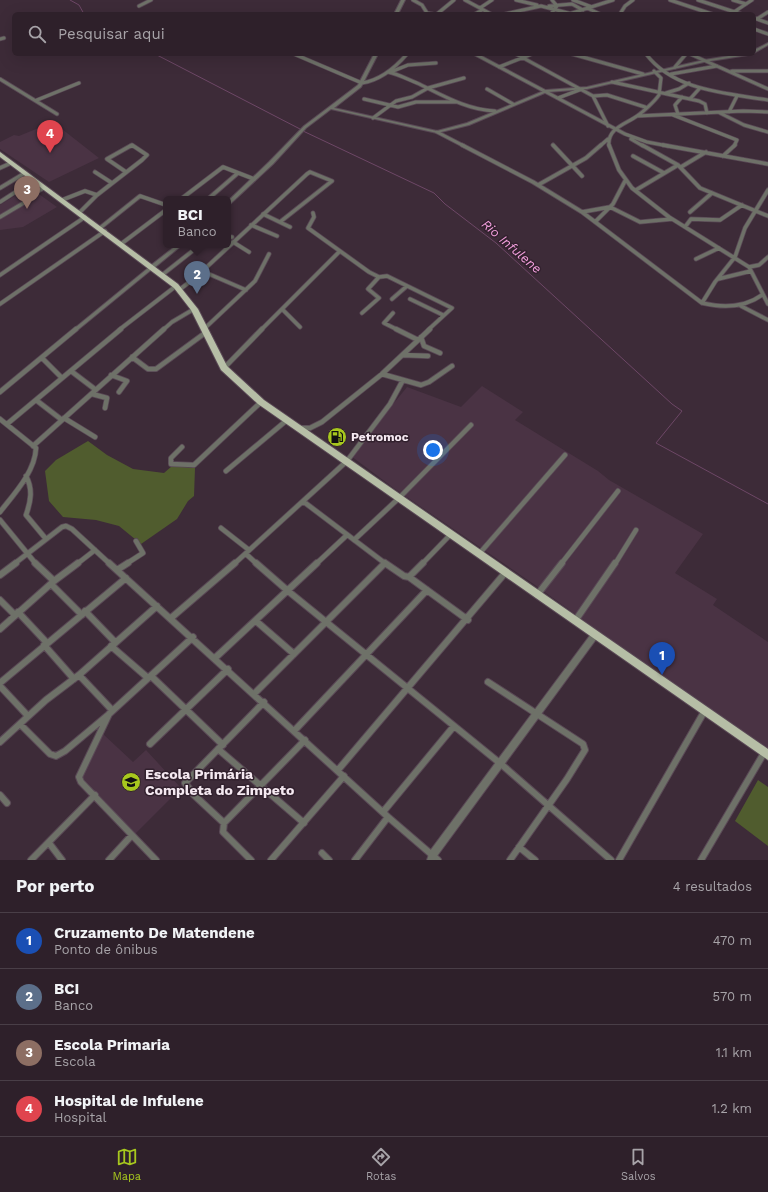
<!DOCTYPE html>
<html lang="pt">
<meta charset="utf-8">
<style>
body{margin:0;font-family:"Work Sans",sans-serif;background:#3a2d36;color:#f1f3f6}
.you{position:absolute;left:433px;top:450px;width:14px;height:14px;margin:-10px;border:3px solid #fff;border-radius:50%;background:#1a73e8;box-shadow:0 0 0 6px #1a73e833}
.badge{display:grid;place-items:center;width:26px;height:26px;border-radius:50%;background:#a7c71e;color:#fff;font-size:13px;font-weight:700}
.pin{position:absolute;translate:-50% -33px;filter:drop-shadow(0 1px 2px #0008)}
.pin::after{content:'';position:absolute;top:21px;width:14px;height:12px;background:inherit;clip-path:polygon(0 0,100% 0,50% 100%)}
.popup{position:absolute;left:163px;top:196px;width:68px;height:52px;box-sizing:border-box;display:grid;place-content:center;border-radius:6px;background:#2e202a;filter:drop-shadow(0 1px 3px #0005);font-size:13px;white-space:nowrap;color:#a7a3a8}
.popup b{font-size:15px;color:#f1f3f6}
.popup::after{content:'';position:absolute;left:50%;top:100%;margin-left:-8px;border:8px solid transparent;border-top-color:#2e202a}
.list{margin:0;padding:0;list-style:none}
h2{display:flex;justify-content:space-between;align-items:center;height:52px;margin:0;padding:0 16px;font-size:17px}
h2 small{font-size:13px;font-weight:400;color:#a7a3a8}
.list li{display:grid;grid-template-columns:26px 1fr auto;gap:12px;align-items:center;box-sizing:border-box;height:56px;padding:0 16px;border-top:1px solid #493e47}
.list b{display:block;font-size:15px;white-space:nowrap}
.list p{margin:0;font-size:13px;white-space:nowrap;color:#a7a3a8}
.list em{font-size:13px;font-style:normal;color:#a7a3a8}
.icon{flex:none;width:22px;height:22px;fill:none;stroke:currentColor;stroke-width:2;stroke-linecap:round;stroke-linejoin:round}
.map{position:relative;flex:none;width:768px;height:860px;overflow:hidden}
.search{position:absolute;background:#2e202a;box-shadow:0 4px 16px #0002;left:12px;right:12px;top:12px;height:44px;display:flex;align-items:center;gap:10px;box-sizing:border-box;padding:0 14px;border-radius:6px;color:#a7a3a8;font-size:15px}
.sheet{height:276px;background:#2e202a}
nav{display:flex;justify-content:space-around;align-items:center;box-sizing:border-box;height:56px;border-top:1px solid #493e47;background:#2e202a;font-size:11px;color:#a7a3a8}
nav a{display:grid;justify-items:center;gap:2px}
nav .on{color:#a7c71e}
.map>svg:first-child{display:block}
.built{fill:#4a3344}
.green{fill:#505c2e}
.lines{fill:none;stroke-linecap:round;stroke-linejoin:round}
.stream{stroke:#6d4766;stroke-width:1}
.minor-far3-casing{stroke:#5a4956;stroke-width:4.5}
.minor-far2-casing{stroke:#5a4956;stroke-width:5}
.minor-far1-casing{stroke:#5a4956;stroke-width:6}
.minor-casing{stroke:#5a4956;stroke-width:8}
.tertiary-casing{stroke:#5a4956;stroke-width:2}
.trunk-casing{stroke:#5a4956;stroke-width:2}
.minor-far3{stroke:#6e7168;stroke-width:3}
.minor-far2{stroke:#6e7168;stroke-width:3.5}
.minor-far1{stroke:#6e7168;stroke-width:4.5}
.minor{stroke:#6e7168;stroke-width:6}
.tertiary{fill:#6e7168;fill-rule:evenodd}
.trunk{fill:#b6bea6;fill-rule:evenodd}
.labels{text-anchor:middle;stroke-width:3;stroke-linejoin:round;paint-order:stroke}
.poi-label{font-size:12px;font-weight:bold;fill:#f5e9f1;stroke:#32212e;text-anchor:start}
.water-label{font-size:13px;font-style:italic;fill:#f39fdd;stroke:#32212e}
.near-poi-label{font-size:14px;font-weight:bold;fill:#f5e9f1;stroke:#32212e;text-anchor:start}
</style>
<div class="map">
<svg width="768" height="860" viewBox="0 0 768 860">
<rect width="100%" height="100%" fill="#3d2b38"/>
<!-- built -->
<path class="built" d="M53 122 99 158 49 182 0 149V142L14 135 19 136Z
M29 187 57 207 23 227 0 230V205Z
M482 386 523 412 515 420 598 471 609 480 703 534 675 573 717 599 713 605 768 642V754L535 585 395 489 351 456 407 387 461 407Z
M103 734 133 762 146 750 181 788 135 834 81 776Z"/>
<!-- green -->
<path class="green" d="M88 441 107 455 133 469 164 473 172 466 195 468 194 496 188 501 177 519 141 544 119 526 96 520 63 517 49 501 45 471 56 460Z
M758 780 768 787V846L735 821Z"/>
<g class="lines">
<!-- stream -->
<path class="stream" d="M70 0 79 5 84 14
M155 54 300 129
M303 131 434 193 445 204 496 243 672 404 682 411 656 443 768 504"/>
<defs>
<path id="minor-far3" d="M413 0 422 5 427 13 433 14
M465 0 491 14
M516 0 537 5
M573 0 592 7
M670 0 712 14
M698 0 741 14
M733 0 746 4
M139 6 151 0
M549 6 572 4 583 10
M480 8 492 0
M587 8 600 14
M734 12 752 0
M437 14 454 0
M475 14 482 10
M505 14 541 6 572 14
M551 14 557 6 552 0
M569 14 613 0
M620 14 625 6 633 0
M754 18 768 23
M757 19 768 12
M754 29 768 34
M0 39 4 38
M294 54 362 83C381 80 395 68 407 54
M475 54 625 134 647 142 668 146
M516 54 593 96 608 126
M572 54 643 74
M646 54C674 91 726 93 768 100
M690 54 768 89
M499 67 532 54
M675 67 686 54
M393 71 408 65 436 63
M732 71H768
M388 72C398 74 407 79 417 83 442 95 467 110 495 111
M671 74 717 66
M0 79 57 114
M612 82 699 101 705 104 707 113
M487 89 513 104
M666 93 679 89 689 83
M593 96 607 95 645 107
M558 98 582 89
M364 99 398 107 416 102H456
M690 99 699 89
M37 100 79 83
M729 112 737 96
M720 113 744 125 768 132
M678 114 675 105 682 97
M673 115 737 140 734 146
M637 116 743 111 768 112
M373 118 396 101 412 97 428 88 464 78
M437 132 464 146
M631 139 643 146
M130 146H133
M600 146 608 139
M609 146C607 128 626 124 637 116 643 112 655 101 659 95L661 78 654 71"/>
<path id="minor-far2" d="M462 145 533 182 582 212 702 303C723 308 744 308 762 295
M553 145 582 176
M609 145 619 170 632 188 669 217 749 267 768 304
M642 145 678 165 700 188 768 216
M663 145 768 164
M633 156 664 173
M723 156 735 145
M681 167 706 152
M0 168 11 163
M95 172 112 183
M538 185 586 158 601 145
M0 188 25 173
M636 190 678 165
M181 199 223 167 254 179
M208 199 238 173
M62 200 85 191 97 195
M0 202 34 180
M582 212 610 207 640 222 672 219
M690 212 712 193
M79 213 97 195 142 160 147 155 132 145 107 159 126 172
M313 213 314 217 308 228 369 272 379 277 387 276 452 308 428 330
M263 214 290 227
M0 217 32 198V194L44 188
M595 222 613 204 625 181
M251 225 277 236
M685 227 691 219 720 220 742 205
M100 228 140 196 166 205
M228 237H232
M233 242 249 252
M121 244 166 210
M696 259 719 248
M749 267 759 265 768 257
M202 271 246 290
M0 275 85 217
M162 275 200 245
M718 279 751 271
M179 290 196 277 307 174 310 172 332 181 280 222
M392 299 407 286
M410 299 443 315
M702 303 715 282 735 257 745 228 768 190
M0 304 105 231
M741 306 768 320
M282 309 300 327
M362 313 379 298 368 289 379 277
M393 313 384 323 398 330
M204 329 255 281 269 254
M75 330 152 267
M119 330 176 286
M163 330 172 322 194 309
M261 330 339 252"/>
<path id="minor-far1" d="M396 329 418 340
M421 337 424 346 440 353
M403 355 428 356
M132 357 148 369H156L205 333
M42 358 62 378
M224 368 262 329
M71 371 96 390
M382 374 421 385 429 382 452 366
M111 375 127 381 119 392
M0 392 76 329
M92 394 107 398 105 408
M36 400 62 420
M64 418 95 437
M0 419 36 448C35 472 14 494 0 512
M7 424 121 329
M300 428H310L322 422 382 374 430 329
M33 446 164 329
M182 447 171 458V464L194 465 261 402
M226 471 287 420
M26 476C33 489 31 501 26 515L46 539
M304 502 386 564
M0 520 36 564
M221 528 249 550
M354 540 399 498 471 425
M246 554 257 564
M479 554 565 455
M14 564 62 527 66 526 72 529 110 564
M77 564 95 550
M126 564 143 553 136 541
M234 564 347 461 390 404 403 380
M316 564 347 535
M422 564 451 534
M561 564 618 491
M615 564 636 530"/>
<path id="minor" d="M35 563 54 581
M109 563 388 817 438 860
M256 563 288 591 501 764 611 860
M385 563 404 576 409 577 468 620
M117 570 128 563
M0 575 16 563
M409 577 423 563
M51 584 82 615
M537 595 562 563
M0 600 15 615
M85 611 115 642
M18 612 47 643
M171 618 235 563
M256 621 294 654
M575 621 615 563
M0 629 54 581 78 563
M44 645 74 679
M111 646 148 678
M215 658 317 563
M79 675 112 710
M151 676 223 745
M488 682 583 744 585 750 567 779 510 860
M0 683 126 578
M0 686 28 716
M254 694 385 563
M20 724 50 754 56 756 65 751 108 715
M295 730 427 590
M0 742 46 700 79 675 157 606
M150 744 228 669
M218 749 304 823
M338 770 505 573
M0 795 7 803
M383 812 454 726
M224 823 305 740
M49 843 62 860
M519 847 535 860
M322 853 329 860
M31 860 95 795
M109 860 132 835
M156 860 81 782 79 777 109 714 193 637
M251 860 223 832 224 823 194 795 185 783 264 702
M271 860 344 776
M355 860 388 817
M619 860 704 712
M701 860 764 753"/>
<path id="tertiary" d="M401 0H405L398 14H394Z
M768 43V45L754 53V50Z
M374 54H378L361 87 334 108 437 131 467 123 546 90 587 87 704 60 741 54H750L748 55 704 62 587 89 547 92 469 125 437 133 331 109 306 128 273 164 230 204H228V201L269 162 304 126 358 85Z
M177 245H182L154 268H150V266Z
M594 633 597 634 598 636 597 638 437 856 435 860H427L430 851 591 634Z"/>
<path id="trunk" d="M0 152 178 284 198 309 227 366 264 400 768 749V760L258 404 221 370 191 310 174 288 0 157Z"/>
</defs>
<!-- minor-far3 casing -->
<use href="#minor-far3" class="minor-far3-casing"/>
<!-- minor-far2 casing -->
<use href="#minor-far2" class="minor-far2-casing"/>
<!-- minor-far1 casing -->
<use href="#minor-far1" class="minor-far1-casing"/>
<!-- minor casing -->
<use href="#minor" class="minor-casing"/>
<!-- tertiary casing -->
<use href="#tertiary" class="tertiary-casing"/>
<!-- trunk casing -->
<use href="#trunk" class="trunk-casing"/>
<!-- minor-far3 -->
<use href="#minor-far3" class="minor-far3"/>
<!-- minor-far2 -->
<use href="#minor-far2" class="minor-far2"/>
<!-- minor-far1 -->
<use href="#minor-far1" class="minor-far1"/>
<!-- minor -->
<use href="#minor" class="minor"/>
<!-- tertiary -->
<use href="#tertiary" class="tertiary"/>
<!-- trunk -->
<use href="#trunk" class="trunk"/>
</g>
<!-- icons -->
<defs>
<symbol id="fuel-disc" viewBox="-11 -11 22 22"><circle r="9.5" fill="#a7c71e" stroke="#32212e"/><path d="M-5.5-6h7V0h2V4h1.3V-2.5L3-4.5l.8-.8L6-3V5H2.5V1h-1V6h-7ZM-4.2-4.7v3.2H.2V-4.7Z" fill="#111"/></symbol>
<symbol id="school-disc" viewBox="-11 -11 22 22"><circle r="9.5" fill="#a7c71e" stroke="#32212e"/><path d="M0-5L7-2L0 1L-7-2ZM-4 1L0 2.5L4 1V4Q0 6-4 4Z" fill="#111"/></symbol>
</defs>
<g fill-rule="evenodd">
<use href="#fuel-disc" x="326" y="426" width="22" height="22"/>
<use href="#school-disc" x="120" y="771" width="22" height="22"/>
</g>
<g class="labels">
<!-- poi labels -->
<g class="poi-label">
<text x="351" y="441">Petromoc</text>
</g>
<!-- water labels -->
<g class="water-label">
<text transform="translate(512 246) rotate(41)" y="5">Rio Infulene</text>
</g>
<!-- near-poi labels -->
<g class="near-poi-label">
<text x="145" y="779">Escola Primária<tspan x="145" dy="16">Completa do Zimpeto</tspan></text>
</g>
</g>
</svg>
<div class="you"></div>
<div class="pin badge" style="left:662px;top:675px;background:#1a4fb4">1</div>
<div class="pin badge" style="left:197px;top:294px;background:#5c6f8a">2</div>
<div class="popup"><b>BCI</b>Banco</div>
<div class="pin badge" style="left:27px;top:209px;background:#8d6e63">3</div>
<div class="pin badge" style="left:50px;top:153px;background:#e0444e">4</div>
<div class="search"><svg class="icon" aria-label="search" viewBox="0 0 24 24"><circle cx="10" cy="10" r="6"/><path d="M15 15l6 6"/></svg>Pesquisar aqui</div>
</div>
<section class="sheet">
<h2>Por perto<small>4 resultados</small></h2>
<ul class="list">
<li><span class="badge" style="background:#1a4fb4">1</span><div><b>Cruzamento De Matendene</b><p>Ponto de ônibus</p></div><em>470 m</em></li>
<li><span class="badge" style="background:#5c6f8a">2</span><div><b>BCI</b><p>Banco</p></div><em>570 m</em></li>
<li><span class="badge" style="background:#8d6e63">3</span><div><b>Escola Primaria</b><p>Escola</p></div><em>1.1 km</em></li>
<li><span class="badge" style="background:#e0444e">4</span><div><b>Hospital de Infulene</b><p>Hospital</p></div><em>1.2 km</em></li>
</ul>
</section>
<nav>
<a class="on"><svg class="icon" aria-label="map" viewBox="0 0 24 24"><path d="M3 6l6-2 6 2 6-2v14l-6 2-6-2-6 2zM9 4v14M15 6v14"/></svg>Mapa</a>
<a><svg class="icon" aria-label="directions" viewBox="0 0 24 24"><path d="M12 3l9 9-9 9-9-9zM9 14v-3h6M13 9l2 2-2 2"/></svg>Rotas</a>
<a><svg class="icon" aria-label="saved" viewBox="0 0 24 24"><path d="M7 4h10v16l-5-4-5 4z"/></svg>Salvos</a>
</nav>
